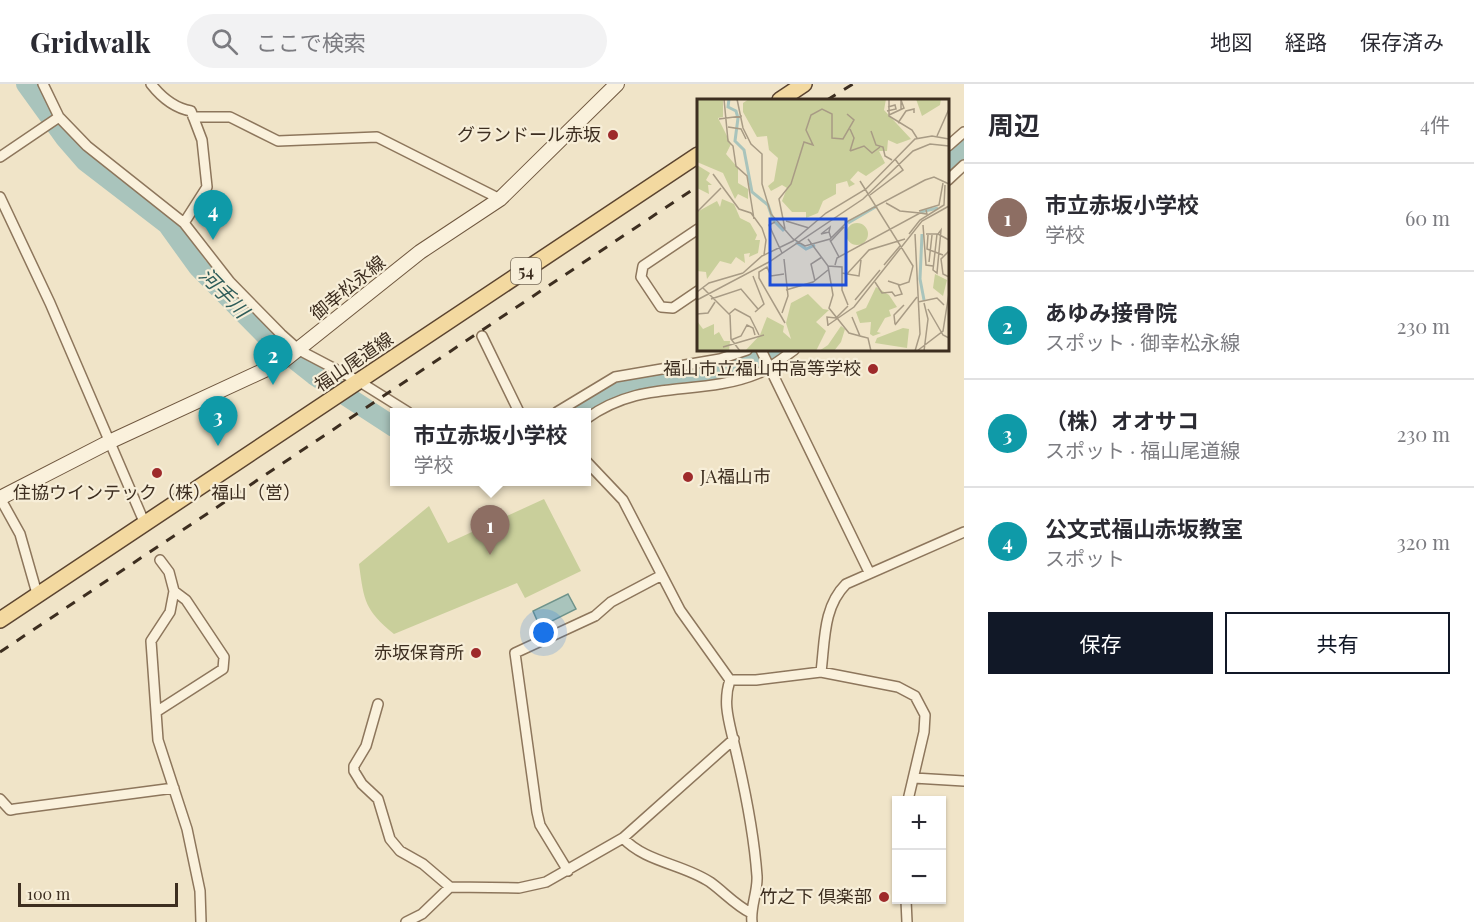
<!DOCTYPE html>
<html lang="ja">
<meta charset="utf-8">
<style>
body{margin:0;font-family:"Playfair Display","Noto Sans JP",serif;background:#f2f2f3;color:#2b2b33}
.controls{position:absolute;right:18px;bottom:18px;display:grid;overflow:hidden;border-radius:0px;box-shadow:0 2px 4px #0004}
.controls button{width:54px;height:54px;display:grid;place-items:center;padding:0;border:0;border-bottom:2px solid #e1e1e2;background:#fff;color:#2b2b33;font:30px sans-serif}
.scale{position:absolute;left:18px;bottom:15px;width:160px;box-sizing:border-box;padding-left:6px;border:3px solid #3d2e20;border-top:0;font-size:16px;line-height:21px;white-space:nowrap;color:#3d2e20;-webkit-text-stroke:4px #f7eed8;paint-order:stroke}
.you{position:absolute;left:544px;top:549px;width:21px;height:21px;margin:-15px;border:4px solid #fff;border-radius:50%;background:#1a73e8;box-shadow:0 0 0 9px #1a73e833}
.badge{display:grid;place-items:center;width:39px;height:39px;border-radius:50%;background:#111827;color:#fff;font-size:20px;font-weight:700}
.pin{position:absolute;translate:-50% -50px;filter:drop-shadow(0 2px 3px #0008)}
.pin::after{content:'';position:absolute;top:32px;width:21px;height:18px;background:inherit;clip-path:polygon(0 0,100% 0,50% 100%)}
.popup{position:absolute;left:390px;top:324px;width:201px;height:78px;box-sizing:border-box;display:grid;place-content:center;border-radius:0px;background:#fff;filter:drop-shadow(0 2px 4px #0005);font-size:20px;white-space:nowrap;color:#7c7c81}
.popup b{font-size:22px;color:#2b2b33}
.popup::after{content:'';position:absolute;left:50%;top:100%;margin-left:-12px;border:12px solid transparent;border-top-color:#fff}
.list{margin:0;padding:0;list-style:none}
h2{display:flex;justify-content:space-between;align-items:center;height:78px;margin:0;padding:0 24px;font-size:26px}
h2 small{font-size:20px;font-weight:400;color:#7c7c81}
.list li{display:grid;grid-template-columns:39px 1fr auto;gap:18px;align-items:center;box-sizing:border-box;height:108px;padding:0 24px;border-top:2px solid #e1e1e2}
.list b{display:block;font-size:22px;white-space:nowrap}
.list p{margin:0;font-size:20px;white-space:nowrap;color:#7c7c81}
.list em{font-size:20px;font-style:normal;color:#7c7c81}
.actions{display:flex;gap:12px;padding:18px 24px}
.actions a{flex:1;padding:14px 0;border:2px solid #111827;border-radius:0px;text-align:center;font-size:21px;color:#111827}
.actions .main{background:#111827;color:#fff}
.icon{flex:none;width:33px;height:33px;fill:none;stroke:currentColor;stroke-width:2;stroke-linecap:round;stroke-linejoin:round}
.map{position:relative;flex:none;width:964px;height:838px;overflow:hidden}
header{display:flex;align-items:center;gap:36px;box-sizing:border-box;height:84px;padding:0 30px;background:#fff;border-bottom:2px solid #e1e1e2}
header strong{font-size:28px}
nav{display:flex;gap:33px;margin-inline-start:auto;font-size:21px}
.search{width:420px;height:54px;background:#f2f2f3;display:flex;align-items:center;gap:15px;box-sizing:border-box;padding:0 21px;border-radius:33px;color:#7c7c81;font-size:22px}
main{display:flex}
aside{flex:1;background:#fff}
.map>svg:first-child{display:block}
.green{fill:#c9cf9b}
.water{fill:#a9c4bc;stroke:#6f938a;stroke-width:1.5}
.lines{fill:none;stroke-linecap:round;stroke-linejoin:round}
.river{stroke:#a9c4bc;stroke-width:20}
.street-casing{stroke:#8d765c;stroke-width:12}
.secondary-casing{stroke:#6f573f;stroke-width:16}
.primary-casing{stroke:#5b4430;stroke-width:18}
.street{stroke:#faf1dc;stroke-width:9}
.secondary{stroke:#faf1dc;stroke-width:14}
.primary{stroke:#f3d9a0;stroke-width:15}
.rail{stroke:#3d2e20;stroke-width:3;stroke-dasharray:10 10;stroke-linecap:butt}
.poi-dot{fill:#9e2a2b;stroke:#f7eed8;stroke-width:2}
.labels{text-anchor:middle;stroke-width:4.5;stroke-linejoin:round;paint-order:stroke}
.shield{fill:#f7eed8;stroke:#756857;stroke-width:1.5}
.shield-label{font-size:16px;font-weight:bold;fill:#3d2e20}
.poi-label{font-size:18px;fill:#3d2e20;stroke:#f7eed8;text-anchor:end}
.street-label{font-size:18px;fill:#3d2e20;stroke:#f7eed8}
.water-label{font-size:20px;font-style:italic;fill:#2f5d5a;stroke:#f7eed8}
.inset-river{fill:none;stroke:#a9c4bc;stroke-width:3}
.inset-road{fill:none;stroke:#a89b85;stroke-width:1.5}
.view{fill:#1d4ed8;fill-opacity:0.15;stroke:#1d4ed8;stroke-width:3}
.inset-edge{fill:none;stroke:#3d2e20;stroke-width:3}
</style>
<header>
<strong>Gridwalk</strong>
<div class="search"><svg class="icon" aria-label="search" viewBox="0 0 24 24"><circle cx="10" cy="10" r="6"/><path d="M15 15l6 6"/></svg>ここで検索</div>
<nav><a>地図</a><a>経路</a><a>保存済み</a></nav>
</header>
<main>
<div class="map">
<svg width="964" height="838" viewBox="0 0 964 838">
<rect width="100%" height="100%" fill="#f0e4c8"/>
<!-- green -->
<path class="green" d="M544 415 581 487 525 514 517 499 394 550C365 526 364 518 359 480L429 422 448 459Z"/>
<!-- water -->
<path class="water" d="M568 510 576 525 540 543 533 527Z"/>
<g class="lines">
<!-- river -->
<path class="river" d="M26 0 65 54 85 77 167 140 198 183 271 257 314 291 394 343
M948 82 964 66
M573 328C588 318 603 306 621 301 676 285 728 297 779 266"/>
<defs>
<path id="street" d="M43 0 59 33 87 62 184 139 230 198 281 250 299 266 360 298 408 328
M151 0C162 14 174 24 191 27L202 56 207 103 184 139
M193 33H230L278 57 377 53 500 115
M948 62 964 48
M0 73 59 33
M948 96 964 81
M0 113 50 219 145 440
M698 145 643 182 641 193 661 223 673 224 698 207
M482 252 519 328
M761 266 869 488
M557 328 615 293 720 275 747 266
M586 335C643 293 699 314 759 289 772 283 783 274 794 266
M586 377 623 416 680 526 730 596H756L821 588 898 603 915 612 925 631 924 648 908 716
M0 414 20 450 38 513
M160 476 169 488 174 507 170 528 151 557 158 656 187 745 200 807 201 838
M821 588C825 556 823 523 846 500L964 448
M730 596C723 617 728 634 733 655 743 696 754 750 757 792 758 808 750 823 752 838
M378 620 366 662 354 682V687L362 700 378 715 390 755 400 767 423 780 450 803
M156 628 223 585 224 573 186 516 174 507
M914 694 964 697
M0 715 10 726 15 725 174 704
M623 754C645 778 683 780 710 798 724 808 735 821 751 829
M568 787 540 741 537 728 515 569 595 532 611 518 662 491
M906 816 907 838
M406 838 422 830 450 803 519 804 546 798 623 754 734 655"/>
<path id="secondary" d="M0 414 109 358 282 278 420 168 500 115 617 0"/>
<path id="primary" d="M780 16 804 0
M0 536 698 71"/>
</defs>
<!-- street casing -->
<use href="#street" class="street-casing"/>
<!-- secondary casing -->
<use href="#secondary" class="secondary-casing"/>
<!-- primary casing -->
<use href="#primary" class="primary-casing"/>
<!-- street -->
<use href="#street" class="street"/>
<!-- secondary -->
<use href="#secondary" class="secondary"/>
<!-- primary -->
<use href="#primary" class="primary"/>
<!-- rail -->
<path class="rail" d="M827 16 853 0
M0 568 698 102"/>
</g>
<!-- markers -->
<g class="poi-dot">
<circle cx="613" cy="51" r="6"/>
<circle cx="873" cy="285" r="6"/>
<circle cx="157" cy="389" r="6"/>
<circle cx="688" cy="393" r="6"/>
<circle cx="476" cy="569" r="6"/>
<circle cx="884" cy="813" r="6"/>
</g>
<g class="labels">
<!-- shield labels -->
<rect class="shield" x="511" y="174" width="30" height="26" rx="4.5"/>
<g class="shield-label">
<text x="526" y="193">54</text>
</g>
<!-- poi labels -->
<g class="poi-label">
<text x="601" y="57">グランドール赤坂</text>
<text x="861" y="291">福山市立福山中高等学校</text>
<text x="700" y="399" text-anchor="start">JA福山市</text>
<text x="157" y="415" text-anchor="middle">住協ウインテック（株）福山（営）</text>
<text x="464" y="575">赤坂保育所</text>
<text x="872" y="819">竹之下 倶楽部</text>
</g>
<!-- street labels -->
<g class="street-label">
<text transform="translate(348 204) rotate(-39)" y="6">御幸松永線</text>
<text transform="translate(354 278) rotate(-34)" y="6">福山尾道線</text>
</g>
<!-- water labels -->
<g class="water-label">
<text transform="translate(224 209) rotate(46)" y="7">河手川</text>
</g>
</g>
<!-- overview -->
<g transform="translate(697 15)">
<rect width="252" height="252" fill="#f0e4c8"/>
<path d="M0 0H26V18L21 19 34 45 29 55 41 69V84L51 90V100L41 95 38 100 26 74 0 63ZM52 0H189L187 11 214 40 200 45 191 41 190 52H182L188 64 169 77 161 72 153 81 158 85 152 88 150 82 139 85V95L126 102 121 114 109 119V113H95L85 102 90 89 85 86 74 92 71 87 77 82 81 59 72 51 70 37 60 38 46 13V4ZM219 0H244L243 6 225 17ZM0 66 13 74 9 81 15 86H11L12 95 0 89ZM25 100 37 105 43 119 53 124 60 136 58 141H63L61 154 52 158 53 154 47 155 48 164 39 158 34 165 23 162 10 180 9 173 0 172V113L20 102 23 108ZM149 135a11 11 0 1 1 22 0a11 11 0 1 1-22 0ZM238 175 250 181 246 197 236 189ZM179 188 192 196 200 208 192 211 194 217 188 219 180 233 184 234 176 237 173 235 174 223 163 224 159 213 169 209ZM111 195 126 210 132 211 119 223 129 232 119 252H48L63 236 70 218 87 227 86 233 94 240 89 224 94 204ZM0 222 6 230 17 225V236L22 233 27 242H33L32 252H0ZM144 227 148 230 144 243 137 252H122L131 246ZM206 229 212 230 210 249 178 244 180 239Z" fill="#c9cf9b"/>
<path class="inset-river" d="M32 0 31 8 39 12 41 19 38 42 47 51 55 93 71 106 76 121 87 132M223 113 241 109M151 124 180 107M225 135 223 180 227 201M99 143 109 150 118 146"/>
<path class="inset-road" d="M27 0 31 42 36 47 39 67 50 77 57 120M40 0 46 29 54 45 65 55V85L74 115 96 140 108 147 133 140 151 122 228 81 237 78 252 85M192 0V17L215 31 220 39M190 12 199 10 198 6 191 8M192 16 207 9 204 1V10M22 20 45 17M201 24 209 12 217 10V14M31 28 44 30 49 40M174 32 179 46 186 48 188 57 195 61M240 37 252 10M153 52 167 47 175 54 183 48M153 52 157 39 153 30M16 75 42 110 54 114 65 129 69 141 67 156M163 82 216 167 212 183 203 186 191 182M173 96 206 71 198 60M189 104 203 112 223 114M222 112 242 106 246 84M0 113 24 89M89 122 112 129M78 123 72 126 85 154M226 126 229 166 236 167M88 130 82 100 94 85 107 43 116 46 109 31 114 16 125 10 135 15V39L146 40 157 21 150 15M132 133 133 128 124 135 132 133 134 139M212 135 223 121 247 106 248 86M218 135 223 235 218 252M229 135H241L252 141M240 135 236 171 240 174 244 131 241 135M231 136 230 150 246 156M111 140 131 167 145 168V191L151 206M133 141 142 158M133 143 147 128M252 152 244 160 246 175 252 178M232 163 235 136M138 166 140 159 223 114 230 115 229 111M187 166 203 147M131 167 136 196 132 209 152 234 163 237M46 174 65 157 96 142 129 114 169 90 218 40 235 37 252 40M145 174 150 175 172 151 208 140M87 175 74 177 70 168 62 173V179L88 224M150 175 162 177 164 161M56 177 67 205 58 213M118 182 114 165 125 158M178 183 185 194 195 193 198 197 205 195 201 185M6 189 33 216 34 240 43 252M89 191 116 183 131 171M0 193 12 184 46 174M14 200 44 190 61 210M0 201 72 163 166 100 216 52 233 45 252 47M158 201 183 171M221 203 240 199 247 206M227 204 231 220 227 252M231 210 246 236 252 239M85 214 91 197 87 160M0 215 11 214 18 203M32 215 38 210 53 218 62 236M155 218 163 237 171 239 174 252M198 225 197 216 207 206M131 226 157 208 225 122 252 107M198 226 220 198M131 227 130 218 139 219 151 207M34 241 44 237 50 226 56 229 58 236M26 248 67 236M220 252 246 232 252 194"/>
<path class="view" d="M73 120H149V186H73Z"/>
<rect width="252" height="252" class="inset-edge"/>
</g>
</svg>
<div class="controls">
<button>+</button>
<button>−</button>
</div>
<div class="scale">100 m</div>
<div class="you"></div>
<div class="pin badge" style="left:490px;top:471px;background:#8d6e63">1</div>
<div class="popup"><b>市立赤坂小学校</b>学校</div>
<div class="pin badge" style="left:273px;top:301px;background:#0f9aa8">2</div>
<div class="pin badge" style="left:218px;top:362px;background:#0f9aa8">3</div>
<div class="pin badge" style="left:213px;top:156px;background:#0f9aa8">4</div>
</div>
<aside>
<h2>周辺<small>4件</small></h2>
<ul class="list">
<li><span class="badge" style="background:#8d6e63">1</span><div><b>市立赤坂小学校</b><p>学校</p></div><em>60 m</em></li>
<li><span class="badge" style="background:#0f9aa8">2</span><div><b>あゆみ接骨院</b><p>スポット · 御幸松永線</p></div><em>230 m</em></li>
<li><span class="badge" style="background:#0f9aa8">3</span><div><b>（株）オオサコ</b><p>スポット · 福山尾道線</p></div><em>230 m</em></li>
<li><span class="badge" style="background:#0f9aa8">4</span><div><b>公文式福山赤坂教室</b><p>スポット</p></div><em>320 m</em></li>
</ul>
<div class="actions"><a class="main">保存</a><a>共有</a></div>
</aside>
</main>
